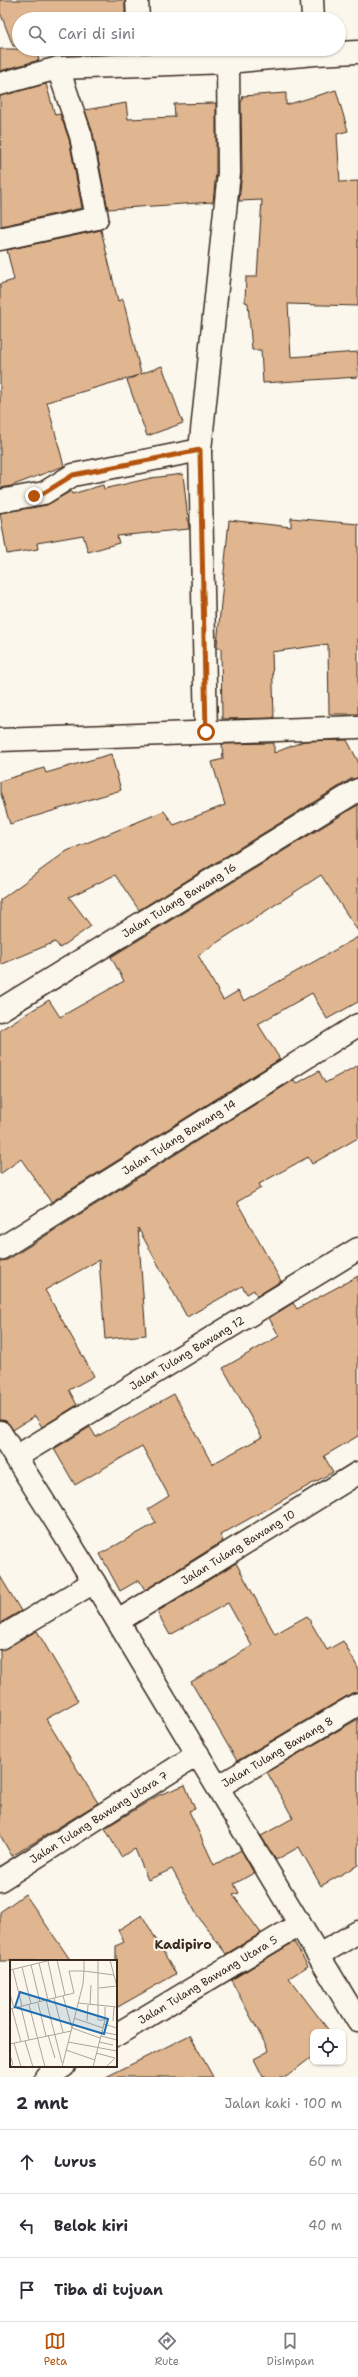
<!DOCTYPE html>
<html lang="id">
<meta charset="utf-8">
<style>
body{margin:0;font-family:"Shantell Sans",sans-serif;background:#f7f7f7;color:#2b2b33}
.controls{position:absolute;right:12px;bottom:12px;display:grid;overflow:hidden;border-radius:8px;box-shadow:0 1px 3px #0004}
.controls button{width:36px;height:36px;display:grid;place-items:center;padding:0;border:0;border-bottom:1px solid #e1e1e2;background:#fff;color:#2b2b33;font:20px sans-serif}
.stop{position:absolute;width:12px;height:12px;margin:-9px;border:3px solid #b45309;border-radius:50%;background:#fff}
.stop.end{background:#b45309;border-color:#fff;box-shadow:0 1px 4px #0008}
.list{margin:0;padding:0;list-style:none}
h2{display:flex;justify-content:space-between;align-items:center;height:52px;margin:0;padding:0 16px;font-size:17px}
h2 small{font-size:13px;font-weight:400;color:#7c7c81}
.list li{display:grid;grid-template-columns:26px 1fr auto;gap:12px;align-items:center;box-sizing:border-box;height:64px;padding:0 16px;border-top:1px solid #e1e1e2}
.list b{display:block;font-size:15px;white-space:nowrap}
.list em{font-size:13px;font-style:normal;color:#7c7c81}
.icon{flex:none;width:22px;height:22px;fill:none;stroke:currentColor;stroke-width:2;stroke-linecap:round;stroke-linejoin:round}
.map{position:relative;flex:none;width:358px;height:2077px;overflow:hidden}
.search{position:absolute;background:#fff;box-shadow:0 1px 3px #0004;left:12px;right:12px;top:12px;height:44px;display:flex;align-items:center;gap:10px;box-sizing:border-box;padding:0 14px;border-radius:22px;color:#7c7c81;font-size:15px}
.sheet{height:244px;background:#fff}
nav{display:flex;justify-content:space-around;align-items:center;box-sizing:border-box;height:56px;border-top:1px solid #e1e1e2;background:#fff;font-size:11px;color:#7c7c81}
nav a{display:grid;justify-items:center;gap:2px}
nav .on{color:#b45309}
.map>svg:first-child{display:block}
.building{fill:#e0b690;stroke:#3b2a1e}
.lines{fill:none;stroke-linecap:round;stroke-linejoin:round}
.minor-casing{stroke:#3b2a1e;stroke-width:25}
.minor{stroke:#fbf7ec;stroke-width:22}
.route{stroke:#b45309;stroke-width:5}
.labels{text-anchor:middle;stroke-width:4;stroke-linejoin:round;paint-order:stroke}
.street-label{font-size:11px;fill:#3b2a1e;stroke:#fbf7ec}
.quarter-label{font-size:13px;font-weight:bold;fill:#3b2a1e;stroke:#fbf7ec}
.inset-road{fill:none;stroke:#aea59a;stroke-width:1}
.view{fill:#1f6fb2;fill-opacity:0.15;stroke:#1f6fb2;stroke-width:2}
.inset-edge{fill:none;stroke:#3b2a1e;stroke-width:2}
</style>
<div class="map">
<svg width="358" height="2077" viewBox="0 0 358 2077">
<rect width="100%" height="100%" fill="#fbf7ec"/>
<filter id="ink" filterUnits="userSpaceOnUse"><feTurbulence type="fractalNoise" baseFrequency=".025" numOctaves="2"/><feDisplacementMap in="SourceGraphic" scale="8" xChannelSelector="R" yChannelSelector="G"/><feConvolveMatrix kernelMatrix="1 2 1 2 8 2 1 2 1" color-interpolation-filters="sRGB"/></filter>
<g filter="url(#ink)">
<!-- building -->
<path class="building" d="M0 0H125V19H19V46H13L0 12Z
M0 49H35L39 60 0 71Z
M46 84 55 115 60 114 69 139 82 208 1 226 0 96Z
M336 90 348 131 337 134 340 182 358 181V306L288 304 291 357 358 352V377L263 383 261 350H252L248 303 245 302 246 277H257L262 200 239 201 242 173 241 103 243 96 286 93V105Z
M126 103 128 119 175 117 174 104 216 103V172L213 202 108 209 93 134 85 110Z
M101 230 118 301 123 299 141 374 162 366 183 423 147 436 127 380 139 375 47 402 64 466 11 486 0 488V284L14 280 7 250Z
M183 474 189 529 117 536 119 543 88 552 83 535 37 543 38 549 7 554 0 513 47 505 71 491 72 494 103 485 104 489 151 478Z
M291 518 358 524V714H329L328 644 272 652 274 718 222 719 221 648H217V645L229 520 291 527Z
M347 740 358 761V778L351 779 139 910 115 875 69 897 91 926 60 948 55 942 0 965V900L67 851 164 811 174 825 225 805 212 762 223 759 222 744 274 743V753L304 741Z
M111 754 121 790 10 824 0 791V781L44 768 46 773Z
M358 805V931L321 875 198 955 223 1000 238 991 244 1001 358 937V1002L327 1019 312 993 258 1024 280 1059 51 1202 21 1159 0 1174V1030L49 1000 60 1017 124 981 111 957Z
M358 1065V1138L312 1164 308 1157 259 1184 261 1188 237 1202 281 1281 257 1296 254 1290 247 1294 242 1286 187 1317 138 1228 146 1335 105 1339 99 1260 45 1290 94 1376 69 1390 77 1405 42 1427 35 1416 13 1430 6 1421 0 1420V1261L7 1260 294 1080 296 1084 319 1071 325 1083Z
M358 1276V1436L324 1456 333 1472 220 1535 223 1541 145 1590 139 1580 120 1591 100 1554 156 1523 148 1509 169 1496 142 1446 75 1485 54 1449 90 1427 96 1437 174 1394 212 1464 262 1437 223 1368 279 1336 269 1318 293 1303 297 1309Z
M236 1563 275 1634 307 1616 327 1650 343 1641 358 1668V1692L352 1693 237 1761 191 1682 252 1646 228 1603 170 1635 157 1612Z
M0 1576 21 1611 0 1623Z
M37 1631 78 1701 46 1719 98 1803 12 1856 0 1835V1650Z
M358 1719V1865L321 1886 299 1847 276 1860 261 1836 293 1818 267 1772Z
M185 1785 195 1809 189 1811 214 1865 241 1850 254 1873 234 1884 239 1893 233 1895 261 1933 226 1954 197 1915 172 1869 148 1880 135 1849 121 1857 105 1828 159 1795Z
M25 1894 71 1961H0V1912Z
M142 1915 176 1974 116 2008V1946L124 1942 118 1930Z
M294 1942 308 1966 289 1978 330 2032H313V2056L286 2077H263L254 2059 269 2051 231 1980Z
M190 2035 213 2077H106Z"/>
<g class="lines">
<defs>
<g id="minor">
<path d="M137 0 138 19"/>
<path d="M312 0 313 19"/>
<path d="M0 84 58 68 228 62 315 54 358 52"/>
<path d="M0 239 97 218 81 136 58 68"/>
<path d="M0 501 44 493 73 475 200 450"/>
<path d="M206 732 200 450 229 173 228 62"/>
<path d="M0 740 358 727"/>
<path id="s1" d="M0 1010 358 790"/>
<path id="s2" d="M0 1249 358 1025"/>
<path d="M0 1432 94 1582 358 2021"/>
<path id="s3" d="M16 1457 358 1249"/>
<path id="s4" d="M118 1621 358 1473"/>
<path d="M0 1638 94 1582"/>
<path id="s5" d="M218 1787 358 1704"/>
<path id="s6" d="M0 1880 198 1754"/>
<path d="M319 1955 358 1932"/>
<path id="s7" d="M116 2035 300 1924"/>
<path d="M46 2077 64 2066"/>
</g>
</defs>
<!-- minor casing -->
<use href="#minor" class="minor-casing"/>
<!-- minor -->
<use href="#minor" class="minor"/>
</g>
</g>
<g class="lines" filter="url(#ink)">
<!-- route -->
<path class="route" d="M34 496 44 493 73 475 200 450 206 732"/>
</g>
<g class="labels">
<!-- street labels -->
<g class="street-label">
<text dy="4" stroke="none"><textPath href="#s1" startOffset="210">Jalan Tulang Bawang 16</textPath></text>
<text dy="4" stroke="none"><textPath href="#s2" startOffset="211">Jalan Tulang Bawang 14</textPath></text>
<text dy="4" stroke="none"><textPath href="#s3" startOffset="200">Jalan Tulang Bawang 12</textPath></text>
<text dy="4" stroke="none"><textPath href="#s4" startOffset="141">Jalan Tulang Bawang 10</textPath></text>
<text dy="4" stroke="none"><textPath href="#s5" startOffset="69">Jalan Tulang Bawang 8</textPath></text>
<text dy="4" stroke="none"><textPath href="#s6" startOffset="117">Jalan Tulang Bawang Utara 7</textPath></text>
<text dy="4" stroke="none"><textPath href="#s7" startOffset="107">Jalan Tulang Bawang Utara 5</textPath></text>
</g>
<!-- quarter labels -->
<g class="quarter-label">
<text x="183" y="1949">Kadipiro</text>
</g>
</g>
<!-- overview -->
<g transform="translate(10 1960)">
<rect width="107" height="107" fill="#fbf7ec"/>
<path class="inset-road" d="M47 0 55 35M88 0V60H95M100 0 107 27M38 1 46 38M29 3 38 40M21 5 30 42M12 7 21 44M0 10 41 0M3 10 12 46M89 28 107 26M0 34 4 48M53 36 62 68 90 78M44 38 53 72M36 40 52 103M28 43 36 76M68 43 107 47M19 45 35 107M80 45 81 25M11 47 19 80M0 49 64 33 59 11H74V0M2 49 11 82M64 58 93 68M77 61 78 45M103 61 104 47M94 64 107 68M92 72 107 75M38 75 45 98M91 76 107 80M15 81 23 107M58 82 107 91M89 82 103 85M4 83 11 107M0 84 61 71M56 90 85 100M86 93 105 98M0 95 3 104 0 107M52 107 73 24 74 11 104 15M83 107 95 60V47M96 107 105 98"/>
<path class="view" d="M10 32 98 59 94 74 5 47Z"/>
<rect width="107" height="107" class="inset-edge"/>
</g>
</svg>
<div class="controls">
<button><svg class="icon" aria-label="locate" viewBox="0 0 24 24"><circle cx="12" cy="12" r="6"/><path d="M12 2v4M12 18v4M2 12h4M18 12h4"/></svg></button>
</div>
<div class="stop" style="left:206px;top:732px"></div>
<div class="stop end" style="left:34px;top:496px"></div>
<div class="search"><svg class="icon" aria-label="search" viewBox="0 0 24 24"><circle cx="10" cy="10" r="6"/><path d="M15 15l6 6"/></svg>Cari di sini</div>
</div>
<section class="sheet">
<h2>2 mnt<small>Jalan kaki · 100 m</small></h2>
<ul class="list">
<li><svg class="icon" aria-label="ahead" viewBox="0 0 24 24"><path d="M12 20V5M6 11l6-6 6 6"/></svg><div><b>Lurus</b></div><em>60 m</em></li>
<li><svg class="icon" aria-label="left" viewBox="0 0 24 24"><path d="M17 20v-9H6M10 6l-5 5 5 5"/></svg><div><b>Belok kiri</b></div><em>40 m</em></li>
<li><svg class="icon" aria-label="arrive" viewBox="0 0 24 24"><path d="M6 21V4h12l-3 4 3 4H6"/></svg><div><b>Tiba di tujuan</b></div></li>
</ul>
</section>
<nav>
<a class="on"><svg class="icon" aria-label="map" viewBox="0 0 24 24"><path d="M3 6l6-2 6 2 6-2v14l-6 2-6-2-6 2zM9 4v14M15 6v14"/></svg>Peta</a>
<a><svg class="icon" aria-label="directions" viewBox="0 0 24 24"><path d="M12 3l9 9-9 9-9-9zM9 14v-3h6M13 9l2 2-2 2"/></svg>Rute</a>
<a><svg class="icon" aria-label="saved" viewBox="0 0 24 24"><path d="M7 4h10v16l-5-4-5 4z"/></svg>Disimpan</a>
</nav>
